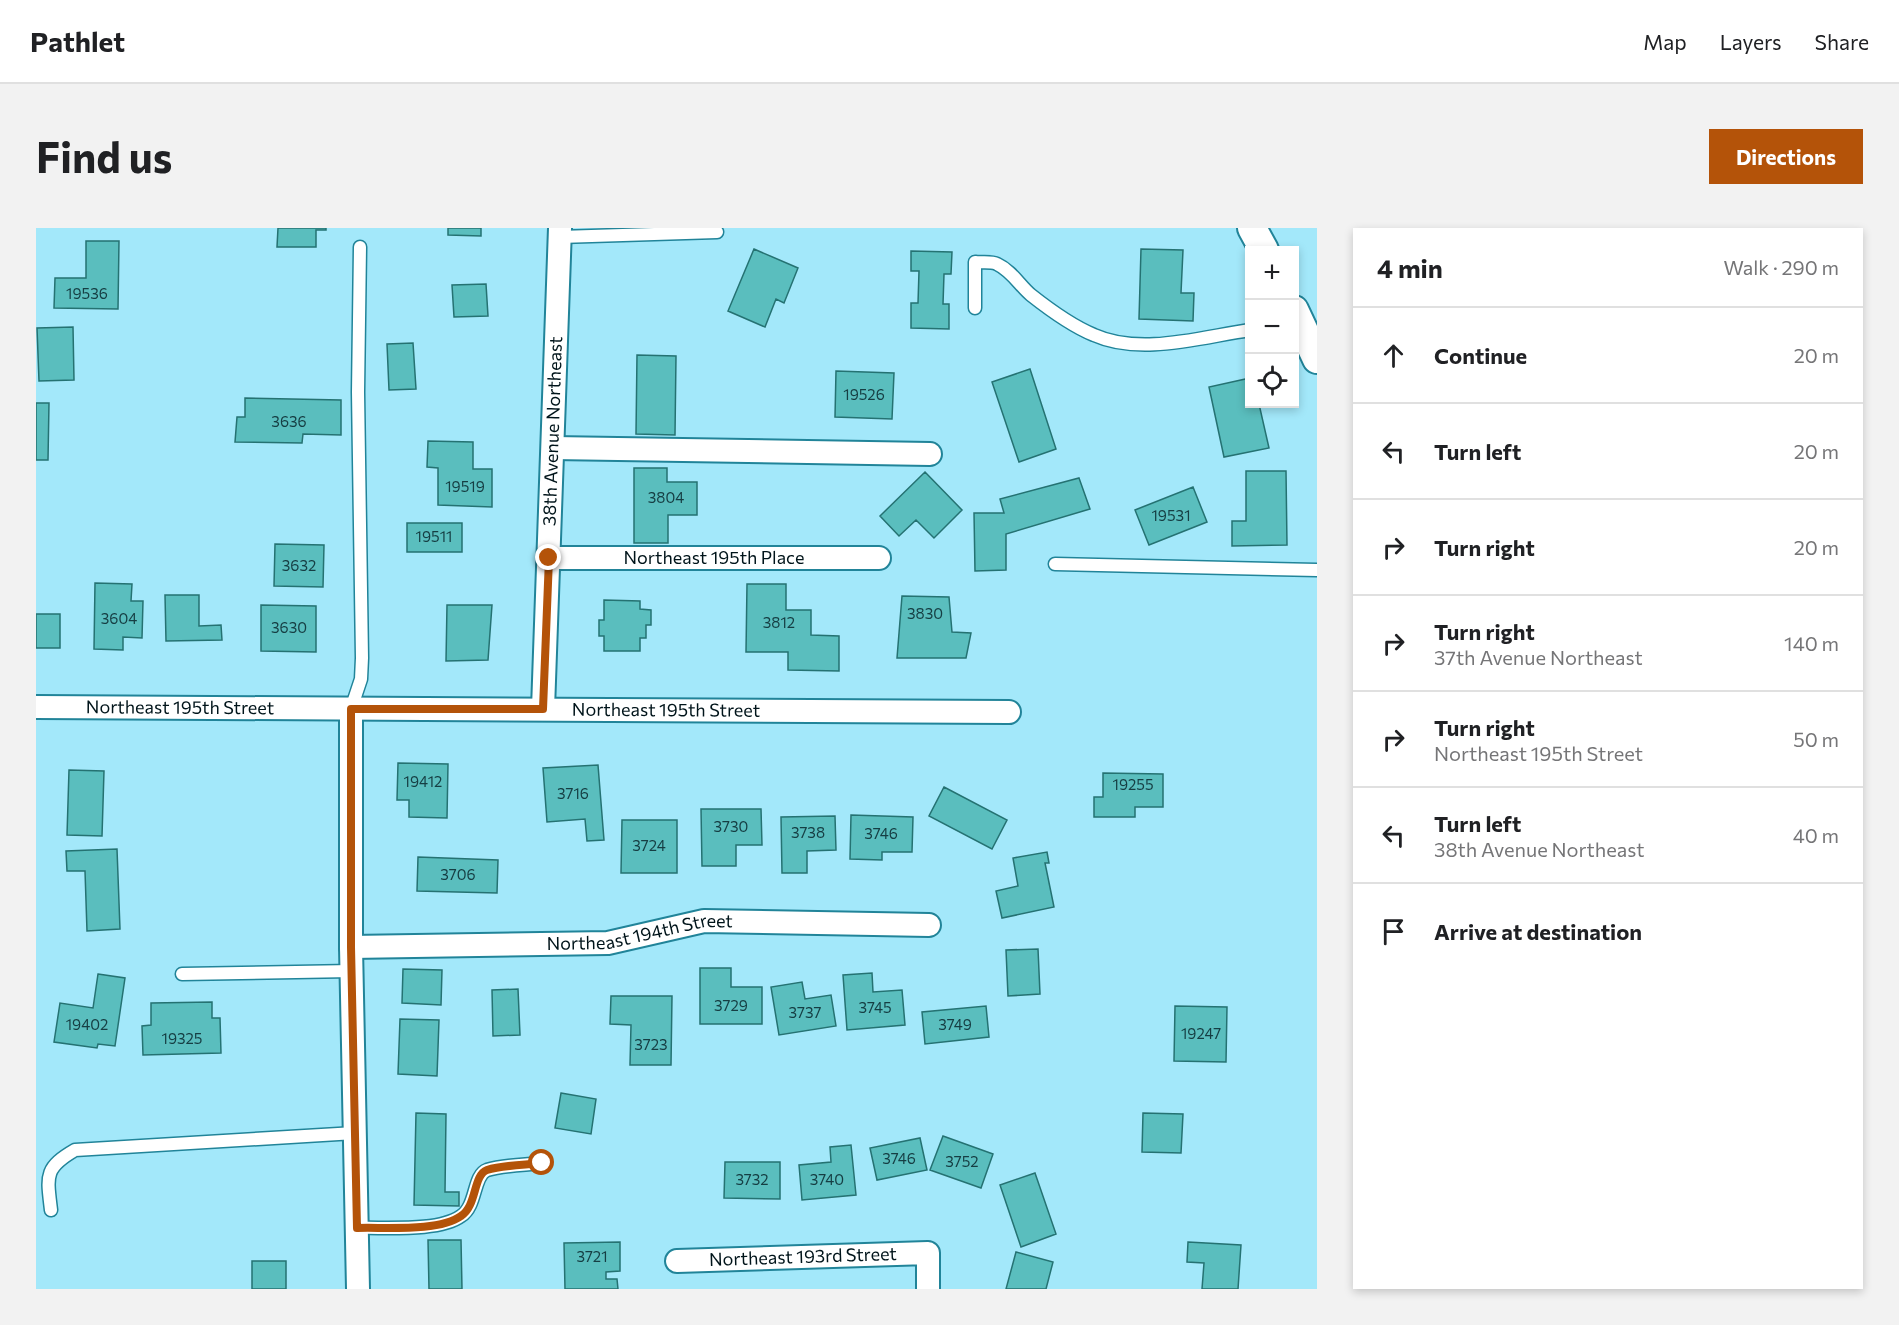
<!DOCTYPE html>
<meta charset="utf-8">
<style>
body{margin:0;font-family:Commissioner,sans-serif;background:#f2f2f2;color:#202124}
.controls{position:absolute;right:18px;top:18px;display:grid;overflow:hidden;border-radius:0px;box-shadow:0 3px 9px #0003}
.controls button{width:54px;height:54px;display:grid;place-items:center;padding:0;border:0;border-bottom:2px solid #e0e0e0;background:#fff;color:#202124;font:30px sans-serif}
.stop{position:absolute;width:18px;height:18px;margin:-14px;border:4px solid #b45309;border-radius:50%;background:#fff}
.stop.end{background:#b45309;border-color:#fff;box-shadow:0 2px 6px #0008}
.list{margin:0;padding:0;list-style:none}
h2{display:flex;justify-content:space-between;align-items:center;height:78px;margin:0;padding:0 24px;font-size:26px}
h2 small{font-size:20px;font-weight:400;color:#757577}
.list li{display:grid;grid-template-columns:39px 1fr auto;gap:18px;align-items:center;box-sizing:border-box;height:96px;padding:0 24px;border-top:2px solid #e0e0e0}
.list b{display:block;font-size:22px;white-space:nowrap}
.list p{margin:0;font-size:20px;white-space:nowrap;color:#757577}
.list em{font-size:20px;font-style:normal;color:#757577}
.icon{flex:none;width:33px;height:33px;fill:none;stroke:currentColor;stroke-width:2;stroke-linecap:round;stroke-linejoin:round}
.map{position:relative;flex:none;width:1281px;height:1061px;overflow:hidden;border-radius:0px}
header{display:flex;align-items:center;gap:36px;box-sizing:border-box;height:84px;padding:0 30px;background:#fff;border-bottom:2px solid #e0e0e0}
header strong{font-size:28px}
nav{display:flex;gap:33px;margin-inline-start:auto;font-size:21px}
.intro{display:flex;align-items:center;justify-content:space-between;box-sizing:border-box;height:144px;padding:0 36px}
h1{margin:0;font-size:42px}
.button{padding:15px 27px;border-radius:0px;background:#b45309;color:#fff;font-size:21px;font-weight:700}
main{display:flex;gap:36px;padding:0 36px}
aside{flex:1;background:#fff;border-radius:0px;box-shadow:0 3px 9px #0003}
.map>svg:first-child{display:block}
.building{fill:#5abebe;stroke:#257272;stroke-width:1.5}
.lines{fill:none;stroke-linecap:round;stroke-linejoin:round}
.service-casing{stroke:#218499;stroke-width:15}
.minor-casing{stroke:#218499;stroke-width:26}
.tertiary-casing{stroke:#218499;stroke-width:32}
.service{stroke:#fff;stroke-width:12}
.minor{stroke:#fff;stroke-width:22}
.tertiary{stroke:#fff;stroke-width:28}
.route{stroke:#b45309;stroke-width:8}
.labels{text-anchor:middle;stroke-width:4.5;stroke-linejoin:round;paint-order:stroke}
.number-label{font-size:15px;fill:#163e43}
.street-label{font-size:18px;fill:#00141a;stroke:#ceeff8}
</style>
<header>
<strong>Pathlet</strong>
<nav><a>Map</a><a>Layers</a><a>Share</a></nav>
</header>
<div class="intro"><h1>Find us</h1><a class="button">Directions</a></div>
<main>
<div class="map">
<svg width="1281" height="1061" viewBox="0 0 1281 1061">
<rect width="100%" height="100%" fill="#a3e8fa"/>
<!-- building -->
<path class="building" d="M242 0H290V2H280V19H241Z
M412 0H445V8L412 7Z
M50 13H83L82 81 18 80 19 50H50Z
M718 21 762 40 748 75 740 71 729 99 692 83Z
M1105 21 1147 22 1145 65H1158L1157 93 1103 91Z
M875 23 916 24 915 46H908L907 76H913V101L875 100V75H882L883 43H875Z
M450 56 452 88 418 89 416 57Z
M37 99 38 152 3 153 1 100Z
M377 115 380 161 353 162 351 116Z
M601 127 640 128 639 207 600 206Z
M994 141 1020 221 983 234 956 154Z
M800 143 858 145 856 191 799 189Z
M1214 150V176H1223L1233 220 1188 229 1173 159Z
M209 170 305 172V207L267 206 266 215 199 214 201 189H209Z
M0 175H13L12 232H0Z
M392 213 437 214V241H456V279L402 277V240L391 239Z
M598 240H631V254H661V287H632V315H598Z
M1210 243H1250L1251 317 1196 318V293H1210Z
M889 244 926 282 898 310 880 292 863 308 844 288Z
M1043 250 1054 281 970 306V342L939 343 938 285H968L964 271Z
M1157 259 1171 294 1113 317 1099 282Z
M371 295H426V324H371Z
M239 316 288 317 287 359 238 358Z
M59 355 96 356 95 373H107L106 410 87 409V422L58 421Z
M711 356H750V382H775V407L803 408V443L752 442V424H710Z
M129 367H163V398L185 397 186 412 130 413Z
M866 368 913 369 916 404 935 405 930 430H861Z
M568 372 604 373V381L615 382V397H610V410H604V423H568V408H563V392H568Z
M225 377 280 378V424L225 423Z
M411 377H456L452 432 410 433Z
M0 386H24V420H0Z
M362 535 412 536 411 590 373 589V572H361Z
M562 537 568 612 551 613 549 591 511 594 507 540Z
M33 542 68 543 66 608 31 607Z
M1067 545 1127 546V579H1099V589H1058V569H1067Z
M908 559 971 592 956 621 893 588Z
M665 581H725L726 617H700V638H666Z
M815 587 877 589 876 624H846V632L814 631Z
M799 588 800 622 771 623V645H746L745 589Z
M586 592H641V645H585Z
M81 621 84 701 51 703 49 643H31L30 623Z
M1011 624 1013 635H1009L1018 679 966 690 960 663 982 658 977 630Z
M382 629 462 632 461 665 381 663Z
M1002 721 1004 766 972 768 970 722Z
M664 740H695V759H726V796H664Z
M367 741 406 742 405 777 366 775Z
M836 745 837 764 866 762 869 797 811 802 807 747Z
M62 746 89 750 79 818 62 816 61 820 18 814 24 775 57 780Z
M766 754 769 771 795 767 800 798 743 807 735 759Z
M482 761 484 807 457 808 456 762Z
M575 768H636L635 837H594L595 797 574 796Z
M176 774V790H184L185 825 107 827 106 798 115 797V775Z
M950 778 953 809 889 816 886 784Z
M1139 778 1191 779 1190 834 1138 833Z
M364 791 403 792 401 848 362 846Z
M525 865 560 871 555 906 519 900Z
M380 885 410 886 409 964H423V978L378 977Z
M1107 885 1147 886 1145 925 1106 924Z
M907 908 957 926 945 960 894 942Z
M884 910 891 942 841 952 834 920Z
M815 917 820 967 766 972 763 937 795 934 794 919Z
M689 934H744V971L688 970Z
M999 945 1020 1006 985 1019 964 957Z
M392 1012H425L426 1061H393Z
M584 1014V1043L570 1044V1051H581L582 1061H529L528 1015Z
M1152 1014 1205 1017 1202 1061H1166L1168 1035 1151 1034Z
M980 1024 1017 1034 1010 1061H970Z
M216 1033H250V1061H216Z"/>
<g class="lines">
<defs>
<path id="service" d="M524 9 681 4
M939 80V34C945 35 955 33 961 36 976 43 984 58 995 67 1014 82 1036 98 1058 107 1105 128 1165 109 1214 102
M1019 336 1281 342
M315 481 325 451 326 430 322 164 324 19
M146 746 316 743
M15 982C11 948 8 940 39 922L319 905
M321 1000C349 999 403 1004 425 988 441 978 437 947 451 942 467 937 489 937 506 935"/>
<g id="minor">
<path d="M517 220 894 226"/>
<path id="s1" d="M513 330H843"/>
<path id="s2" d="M0 479 973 484"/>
<path d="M315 481V719L322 1061"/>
<path id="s3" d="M507 481 524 0"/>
<path id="s4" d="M315 719 572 715 668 693 893 697"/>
<path id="s5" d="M641 1033 892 1025V1061"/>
</g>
<path id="tertiary" d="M1216 0 1228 22
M1258 82 1281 131"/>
</defs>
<!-- service casing -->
<use href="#service" class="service-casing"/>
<!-- minor casing -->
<use href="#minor" class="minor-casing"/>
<!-- tertiary casing -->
<use href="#tertiary" class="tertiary-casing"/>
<!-- service -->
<use href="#service" class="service"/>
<!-- minor -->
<use href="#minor" class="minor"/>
<!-- tertiary -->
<use href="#tertiary" class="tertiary"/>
</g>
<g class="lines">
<!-- route -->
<path class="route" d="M506 935C489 937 467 937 451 942 437 947 441 978 425 988 403 1004 349 999 321 1000L315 719V481H507L513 330"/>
</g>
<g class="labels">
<!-- number labels -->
<g class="number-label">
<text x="51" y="71">19536</text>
<text x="828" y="172">19526</text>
<text x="253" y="199">3636</text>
<text x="429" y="264">19519</text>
<text x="630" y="275">3804</text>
<text x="1135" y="293">19531</text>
<text x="398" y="314">19511</text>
<text x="263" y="343">3632</text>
<text x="889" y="391">3830</text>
<text x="83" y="396">3604</text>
<text x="743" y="400">3812</text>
<text x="253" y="405">3630</text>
<text x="387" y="559">19412</text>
<text x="1097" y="562">19255</text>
<text x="537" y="571">3716</text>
<text x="695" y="604">3730</text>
<text x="772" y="610">3738</text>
<text x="845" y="611">3746</text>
<text x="613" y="623">3724</text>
<text x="422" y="652">3706</text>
<text x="695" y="783">3729</text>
<text x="839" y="785">3745</text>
<text x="769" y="790">3737</text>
<text x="51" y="802">19402</text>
<text x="919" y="802">3749</text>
<text x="1165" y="811">19247</text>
<text x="146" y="816">19325</text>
<text x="615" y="822">3723</text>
<text x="863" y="936">3746</text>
<text x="926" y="939">3752</text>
<text x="716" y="957">3732</text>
<text x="791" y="957">3740</text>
<text x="556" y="1034">3721</text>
</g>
<!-- street labels -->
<g class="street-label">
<text dy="6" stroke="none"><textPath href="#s3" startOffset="278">38th Avenue Northeast</textPath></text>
<text dy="6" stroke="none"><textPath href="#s1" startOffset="165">Northeast 195th Place</textPath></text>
<text dy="6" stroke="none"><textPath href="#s2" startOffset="144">Northeast 195th Street</textPath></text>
<text dy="6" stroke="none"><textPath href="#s2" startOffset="630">Northeast 195th Street</textPath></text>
<text dy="6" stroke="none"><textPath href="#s4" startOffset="290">Northeast 194th Street</textPath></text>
<text dy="6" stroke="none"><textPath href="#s5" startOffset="126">Northeast 193rd Street</textPath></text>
</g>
</g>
</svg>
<div class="controls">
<button>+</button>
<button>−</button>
<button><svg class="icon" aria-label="locate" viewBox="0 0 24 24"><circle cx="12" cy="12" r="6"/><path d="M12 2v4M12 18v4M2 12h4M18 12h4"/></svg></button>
</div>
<div class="stop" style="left:506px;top:935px"></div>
<div class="stop end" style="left:513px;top:330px"></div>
</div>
<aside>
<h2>4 min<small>Walk · 290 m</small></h2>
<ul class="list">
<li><svg class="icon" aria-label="ahead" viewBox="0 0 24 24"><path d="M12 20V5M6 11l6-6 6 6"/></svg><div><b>Continue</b></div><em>20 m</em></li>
<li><svg class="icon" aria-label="left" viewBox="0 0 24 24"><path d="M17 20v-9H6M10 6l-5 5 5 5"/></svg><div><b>Turn left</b></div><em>20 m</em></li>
<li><svg class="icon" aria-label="right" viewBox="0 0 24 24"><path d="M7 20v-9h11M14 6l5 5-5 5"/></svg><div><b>Turn right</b></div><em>20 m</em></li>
<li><svg class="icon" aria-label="right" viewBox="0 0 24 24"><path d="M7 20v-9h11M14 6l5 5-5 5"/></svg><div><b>Turn right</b><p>37th Avenue Northeast</p></div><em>140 m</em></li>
<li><svg class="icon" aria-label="right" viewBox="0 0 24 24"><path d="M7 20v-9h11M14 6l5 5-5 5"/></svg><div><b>Turn right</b><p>Northeast 195th Street</p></div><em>50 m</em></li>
<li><svg class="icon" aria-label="left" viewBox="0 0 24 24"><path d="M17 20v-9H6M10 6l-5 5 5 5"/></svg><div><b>Turn left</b><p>38th Avenue Northeast</p></div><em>40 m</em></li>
<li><svg class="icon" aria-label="arrive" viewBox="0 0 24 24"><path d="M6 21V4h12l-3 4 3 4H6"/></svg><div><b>Arrive at destination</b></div></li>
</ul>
</aside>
</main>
